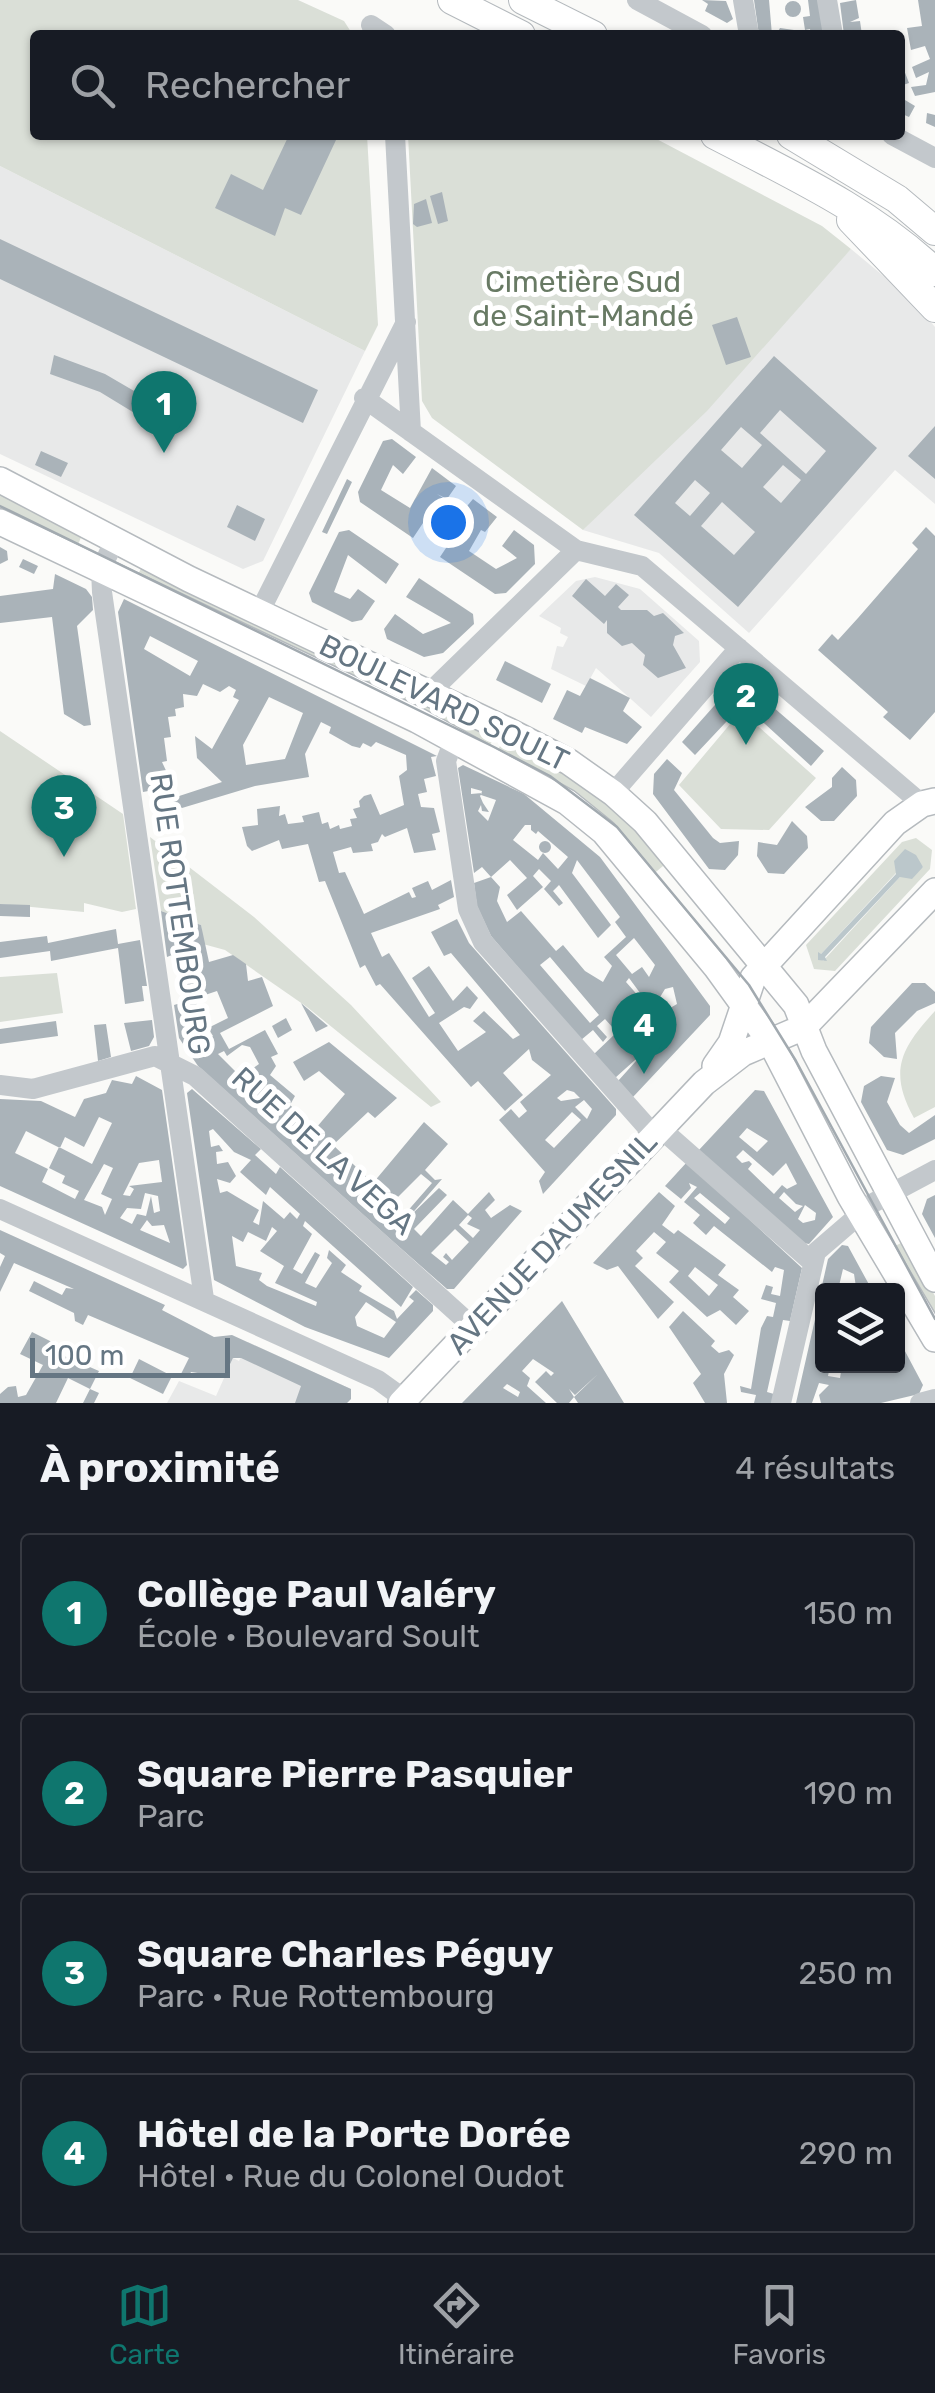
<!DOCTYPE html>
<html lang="fr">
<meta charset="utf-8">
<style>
body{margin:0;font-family:Rubik,sans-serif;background:#242831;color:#f1f3f6}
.controls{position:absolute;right:30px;bottom:30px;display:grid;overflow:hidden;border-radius:10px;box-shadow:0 2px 8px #0004}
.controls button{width:90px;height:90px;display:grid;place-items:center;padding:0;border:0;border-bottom:2px solid #363941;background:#171b24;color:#f1f3f6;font:50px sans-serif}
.scale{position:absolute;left:30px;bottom:25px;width:200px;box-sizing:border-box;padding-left:10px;border:5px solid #657683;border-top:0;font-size:28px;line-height:35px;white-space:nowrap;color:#657683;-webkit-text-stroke:8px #fff;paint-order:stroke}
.you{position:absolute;left:448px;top:522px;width:35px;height:35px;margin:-25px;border:8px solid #fff;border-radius:50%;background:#1a73e8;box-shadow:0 0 0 15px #1a73e833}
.badge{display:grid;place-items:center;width:65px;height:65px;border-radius:50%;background:#0f766e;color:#fff;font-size:32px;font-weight:700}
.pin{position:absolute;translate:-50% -82px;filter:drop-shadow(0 2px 5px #0008)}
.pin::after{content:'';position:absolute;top:52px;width:35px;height:30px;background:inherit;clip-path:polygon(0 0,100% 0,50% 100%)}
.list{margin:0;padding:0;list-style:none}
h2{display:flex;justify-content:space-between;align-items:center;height:130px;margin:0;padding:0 40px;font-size:42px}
h2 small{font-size:32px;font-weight:400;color:#9ea1a6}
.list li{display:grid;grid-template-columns:65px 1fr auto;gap:30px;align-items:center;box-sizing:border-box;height:160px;margin:0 20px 20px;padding:0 20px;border:2px solid #363941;border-radius:10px}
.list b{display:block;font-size:38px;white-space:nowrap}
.list p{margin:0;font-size:32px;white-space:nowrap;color:#9ea1a6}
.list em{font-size:32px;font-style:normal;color:#9ea1a6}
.icon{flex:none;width:55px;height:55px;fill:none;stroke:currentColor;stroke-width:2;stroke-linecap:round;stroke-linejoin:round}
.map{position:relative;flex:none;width:935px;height:1403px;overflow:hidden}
.search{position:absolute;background:#171b24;box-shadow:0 2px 8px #0004;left:30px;right:30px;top:30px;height:110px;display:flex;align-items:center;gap:25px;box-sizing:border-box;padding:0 35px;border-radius:10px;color:#9ea1a6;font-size:38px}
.sheet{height:850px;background:#171b24}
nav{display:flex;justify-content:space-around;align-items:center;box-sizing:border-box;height:140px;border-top:2px solid #363941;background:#171b24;font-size:28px;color:#9ea1a6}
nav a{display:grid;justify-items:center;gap:5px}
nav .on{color:#0f766e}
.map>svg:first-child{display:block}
.built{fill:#e8e9e9}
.green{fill:#dadfd7;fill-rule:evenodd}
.water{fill:#bbc7cb}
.building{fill:#aab3b9;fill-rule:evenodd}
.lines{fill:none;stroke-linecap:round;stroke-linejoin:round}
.major-casing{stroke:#b5babe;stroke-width:28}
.highway-casing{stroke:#b4b9bd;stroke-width:30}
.minor{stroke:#c3c8cc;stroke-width:20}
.major{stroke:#fff;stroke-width:25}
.highway{stroke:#fff;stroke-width:28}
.tram{stroke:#a2aab0;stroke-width:2.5}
.labels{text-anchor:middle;stroke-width:10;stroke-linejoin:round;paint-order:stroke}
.park-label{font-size:30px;fill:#687a64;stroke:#fff}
.street-label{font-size:30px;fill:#657683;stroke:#fff}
</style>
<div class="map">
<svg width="935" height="1403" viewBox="0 0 935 1403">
<rect width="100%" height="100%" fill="#fafaf8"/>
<!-- built -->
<path class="built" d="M0 166 365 351 263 561 243 569 0 454Z
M851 249 910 298 935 327V504L895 470 749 633 659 553 583 530Z
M595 577 640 589 699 641 700 662 651 717 596 668 586 686 551 669 557 646 563 647 568 637 560 633 561 628 539 616 576 581Z
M248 1342 351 1389V1399L347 1403H167L179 1381 216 1396 233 1358 239 1361Z"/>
<!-- green -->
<path class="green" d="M0 0H298L344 21 353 35H35V135H367L378 325 365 351 0 166Z
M408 135H649L822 226 851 249 707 411 583 530 432 418 422 401Z
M0 491 82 535 77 547 0 515Z
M143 565 494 736 489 748 137 576Z
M741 711 816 778 769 830 721 829 679 785Z
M0 731 123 814 136 909 122 912 84 903V912L0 904Z
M503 740 566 767 669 861 651 876 497 752Z
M150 837 254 917 351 1005 441 1102 431 1107 307 1007 225 950 203 944 201 925 161 911Z
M916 838 932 850 930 869 835 971 814 969 806 945 902 842ZM905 850 923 867 900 877 823 961 821 954 896 873V863Z
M57 973 63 1013 0 1022V977Z
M935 1011V1107L914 1118C888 1071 901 1048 935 1011Z
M905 1241 935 1296V1326L893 1247Z"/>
<!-- water -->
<path class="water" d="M905 849 916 855 923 867 912 879 900 877 825 957 827 961 818 960V952L821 954 896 874 894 861Z"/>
<!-- building -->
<path class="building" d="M702 0 726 1 733 19 727 23 705 11 708 4Z
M754 0H769L772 35H759Z
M808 0H819L824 35H811L810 29 805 30 803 17 810 16Z
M856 0 859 18 850 22 860 21 862 35H844L840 3Z
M918 0H935V92L915 96 911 87 926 85 929 72 916 78 912 67 930 59 925 46 911 50 907 28 922 26Z
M785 9a8 8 0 1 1 16 0a8 8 0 1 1-16 0Z
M780 28 801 31V35H776Z
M904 70 909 83 900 86V72Z
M900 97 915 106 909 117 900 113Z
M927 113 935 115V127L926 123Z
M289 135H325L336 140 301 215 285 208 275 236 215 208 231 174 263 190Z
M442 192 448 221 438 224 430 196Z
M426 199 432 223 417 227 413 224 414 204Z
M0 239 318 390 303 423 0 279Z
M737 317 751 357 726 365 712 325Z
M54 355 105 374 153 402 141 417 100 392 50 374Z
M774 356 877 448 738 607 634 515ZM780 410 826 451 806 474 760 433ZM741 427 762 445 742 468 721 450ZM783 465 801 480 781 503 763 487ZM695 480 710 493 690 516 675 503ZM722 502 755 532 734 555 701 526Z
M935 426V479L908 456Z
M392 439 416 457 403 474 393 465 381 490 410 508 432 468 456 486 447 499 437 494 463 511 473 499 497 517 485 532 481 530 469 551 496 569 517 558 502 546 514 530 534 545 535 564 506 593 495 594 440 557 458 530 431 511 413 538 360 502 358 492 383 441Z
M41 451 68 463 61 477 35 465Z
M347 479 352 482 327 534 322 532Z
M237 505 265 519 255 541 227 527Z
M926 527 935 536V712L910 740 883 717 888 712 818 650 832 634 838 640 858 618 918 549 912 543Z
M349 530 399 564 386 584 348 555 334 592 350 599 358 589 375 601 362 620 352 622 312 602 309 593 339 532Z
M0 547 7 551 8 560 0 564Z
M23 559 38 566 34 574 19 567Z
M55 574 86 589 92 597 93 610 77 626 91 725 84 726 64 714 52 617 0 623V596L53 589Z
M419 578 473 614 474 624 443 653 424 657 387 639 384 629 395 614 423 634 451 623 406 597Z
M586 579 605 596 616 584 629 595 618 607 621 610H647L654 616 663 613 684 633 675 636 673 645 686 668 658 678 643 665 645 655 632 643 622 646 607 633V620L604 624 572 596Z
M124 599 437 756 431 757 436 776 424 779 427 792 418 794 421 807 434 808 440 832 432 834 436 850 414 853 407 828 385 837 382 834 378 842 371 844 373 851 353 853 351 847 333 852 339 873 345 872 364 914 409 892 412 898 416 897 412 888 428 881 432 890 451 880 454 897 438 905 440 909 371 933 382 957 389 953 429 1017 435 1013 412 978 429 966 453 1001 467 986 478 998 470 1009 464 1007 439 1023 458 1051 486 1032 473 1021 484 1011 513 1039 520 1035 451 953 444 956 431 932 457 919 469 943 616 1109V1115L543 1194 539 1181 545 1172 499 1120 511 1109 519 1118 527 1111 520 1102 551 1075 532 1060 529 1049 503 1073 523 1095 505 1111 478 1081 471 1087 380 984 376 986 365 965 360 968 325 881 319 882 308 844 282 849 279 840 252 851 247 846 242 827 258 825 257 809 280 806 279 816 285 814 288 824 304 822 302 816 319 812 322 824 328 822 330 829 339 825 340 829 352 826 350 819 357 818 353 809 360 807 359 801 364 796 371 794 380 815 404 805 399 776 407 770 406 755 376 742 371 747 363 743 360 748 352 746 329 733 331 727 321 722 305 754 309 777 255 786 182 808 170 799 222 782 197 758 195 736 212 749 239 700 233 697 236 690 229 686 220 692 203 684 197 696 183 694 184 707 175 709 176 716 168 717 171 737 164 738 167 761 162 762 169 777 164 778 165 788 143 792 118 612ZM150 636 198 661 190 676 144 649ZM269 697 303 713 285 759 246 765 243 745ZM567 1090 574 1092 580 1098 561 1101 557 1098ZM584 1100 592 1109 587 1119 575 1107ZM572 1112 581 1120 554 1148 545 1140Z
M505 661 551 684 542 703 496 680Z
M590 678 630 698 623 711 642 727 627 744 585 727 582 733 553 719 567 690 580 696Z
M750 687 824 751 811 766 743 704 695 755 682 742 730 688Z
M667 759 682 773 674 790 713 838 720 843 739 841 738 855 725 870 709 869 653 794 654 774Z
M463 765 524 794 600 857 710 1006V1015L633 1097 618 1081 645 1051 615 1078 594 1054 615 1034 614 1029 605 1019 597 1026 607 1037 603 1042 593 1030 581 1040 491 936 477 906 474 883 491 877 500 887 497 901 507 922 521 911 556 951 563 945 585 971 603 982 612 966 604 957 626 937 615 922 620 917 577 860 572 873 611 925 598 938 559 885 553 891 563 903 559 906 544 889 551 881 539 869 533 876 543 887 517 910 507 895 527 878 510 860 491 877 482 867 474 873 458 768ZM471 788 482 791 481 795 496 800 488 821 478 811 481 805 482 811 489 812 483 803 480 796 482 793 471 794ZM525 825H531V830L536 834 538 831 568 857 558 869 543 853 538 860 513 840ZM634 938 655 965 649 977 642 967 632 974 616 955ZM550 957 599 1015 590 1023 540 965ZM629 978 643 997 641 999 626 982ZM673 987 677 1004 665 1011 657 1002 665 989Z
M842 767 856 780 857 796 834 821H821L805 807 832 787V778Z
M792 821 807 836 808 848 784 874 768 873 757 856 758 842 777 845Z
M539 847a6 6 0 1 1 12 0a6 6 0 1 1-12 0Z
M0 904 30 905V917L0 916Z
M161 911 201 925 209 962 233 955 246 964 248 981 262 977 273 1006 220 1033 229 1049 265 1030 278 1054 271 1057 276 1066 270 1075 295 1096 290 1105 316 1128 345 1094 319 1071 304 1081 293 1062 329 1042 397 1098 375 1118 368 1112 333 1145 373 1183 424 1122 448 1144 425 1170 435 1180 442 1179 409 1217 439 1188 447 1195 414 1229 421 1236 453 1200 468 1214 489 1192 495 1200 485 1210 491 1218 510 1205 522 1211 454 1289H447L389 1238 198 1066 179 1038 174 1005 184 1002 177 953 167 957ZM217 991 228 1018 208 1028 213 1036 209 1038 200 1031 196 998ZM242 1045 250 1047 259 1064 241 1077 218 1054 224 1051 227 1056ZM421 1174 432 1183 405 1214 393 1202ZM468 1215 472 1218 467 1224 480 1230 473 1238 459 1225ZM455 1229 469 1242 452 1260 446 1253 443 1257 449 1262 446 1265 431 1253Z
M116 929 118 944 140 940 147 986H142L144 1001 125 1004 118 948 51 961 50 951 0 958V942L47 936 48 943Z
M912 983H925L935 992V1003L917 1011 895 1033 897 1059 884 1057 869 1043 871 1027Z
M301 1003 328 1026 316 1032Z
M286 1018 292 1030 278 1038 272 1026Z
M152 1020 154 1037 149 1046 131 1051 124 1023Z
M56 1021 58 1036 0 1044V1029Z
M106 1024 111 1057 98 1061 94 1025Z
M136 1076 162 1090 187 1265 183 1269 0 1186V1099L41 1101 75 1117 84 1099 106 1093 112 1080 132 1084ZM99 1117 112 1123 92 1164 59 1147 49 1168 65 1176 62 1183 79 1191 75 1199 42 1182 48 1169 15 1153 26 1131 60 1148 65 1137 84 1147ZM159 1160 162 1182 129 1186 134 1189 130 1196 123 1195 139 1163ZM104 1164 113 1168 101 1194 112 1199 105 1215 102 1207 84 1200ZM145 1193 158 1196 160 1211 154 1213 151 1196 146 1216 137 1214 132 1224 120 1218 127 1208 141 1209ZM147 1220 152 1226 164 1225 170 1243 140 1230Z
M881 1076 895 1078 887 1102 900 1125 909 1133 935 1115V1139L903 1155 887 1150 861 1102 864 1086Z
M192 1089 261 1149 255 1155 276 1174 280 1167 413 1287 401 1307 305 1221 303 1226 312 1234 293 1269 302 1274 315 1252 320 1255 305 1283 316 1288 332 1263 327 1258 329 1250 346 1265 341 1272 362 1286 359 1291 394 1311 397 1319 414 1301 409 1297 416 1290 433 1305V1311L389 1358 305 1327 214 1280 187 1093ZM213 1129 234 1152 251 1160 240 1172 266 1195 270 1187 300 1214 297 1219 290 1212 284 1219 263 1201 259 1225 253 1222 259 1210 227 1191 220 1193 217 1179 230 1183 236 1176 228 1162 217 1164 216 1152 223 1151 219 1145 211 1147 209 1131ZM272 1227 277 1231 260 1251 284 1266 275 1283 317 1302 316 1306 267 1286 259 1280 262 1273 236 1266 232 1236 243 1242 248 1232 266 1241ZM366 1302 396 1322 384 1338 357 1326 355 1317Z
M755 1090 764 1091 833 1217 809 1244 803 1243 698 1151ZM747 1128 768 1141 757 1152 739 1137ZM743 1150 773 1176 786 1163 797 1184 787 1189 782 1185 774 1194 748 1169 752 1164 749 1161 742 1163 736 1157ZM784 1192 796 1204 803 1206 795 1212 779 1198ZM805 1205 816 1213 815 1220 803 1223 798 1219Z
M687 1162 802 1268 790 1321 783 1320 767 1392 774 1394 772 1403H754L756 1395 741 1392 740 1386 751 1389 761 1328 767 1316 773 1317 776 1303 761 1299 766 1285 773 1287 771 1294 780 1296 784 1270 775 1267 772 1272 714 1226 706 1235 693 1223 700 1215 684 1202 697 1187 689 1183 691 1188 681 1199 665 1186ZM700 1193 730 1218 725 1224 694 1198Z
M659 1192 675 1206 662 1225 674 1234 678 1230 726 1265 718 1275 739 1290 733 1297 749 1311 736 1325 720 1310 707 1317 669 1282 679 1271 656 1253 666 1242 654 1232 636 1251 643 1258 635 1266 674 1302 658 1319 618 1266 607 1270 593 1263ZM695 1267 718 1285 709 1296 688 1276Z
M935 1195V1238L922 1214 927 1199Z
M0 1230 165 1305 162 1310 214 1337 232 1335 351 1389V1399L347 1403H295L301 1386 241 1358H233L224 1377 191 1372 188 1378 181 1374 189 1358 88 1315 83 1325 75 1321 74 1313 29 1291 34 1281 62 1295 66 1288 74 1289 14 1263 0 1292V1267L5 1256 0 1253Z
M842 1245 848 1246 872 1290H839L842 1286 856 1287 854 1274 843 1269 838 1290H821L828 1259Z
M821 1293 822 1366H830L828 1376 840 1378 842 1366H878L882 1373 898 1366V1338L923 1385 919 1394 881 1403H821L819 1395 829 1385 819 1383 812 1403H796Z
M562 1301 624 1403H578L574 1397 598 1374 575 1395 569 1389 574 1397 569 1403H557L535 1382 546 1371 551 1376 554 1373 533 1359 522 1371 530 1378 527 1386 546 1403H462ZM507 1384 520 1392 518 1397 503 1388Z
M683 1311 715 1341 711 1346 719 1353 729 1350 734 1355 724 1374 727 1403H705L693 1383 701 1374 669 1327Z
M32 1332 52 1342 48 1349 99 1371 90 1389 68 1378 56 1403H0V1394L8 1387 16 1386 18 1397 26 1395 43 1365 20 1354Z
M139 1359 172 1376 163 1394 130 1378Z
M90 1389 99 1393 94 1403H83Z"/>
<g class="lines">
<defs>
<path id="major" d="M0 480 189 579 509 731 569 762 613 793 645 822 796 1005 814 1051 935 1279
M0 522 417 720 567 802 604 832 716 967 771 1043 850 1196 935 1339
M715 1066 731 1043 753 978 895 823 922 804 935 801
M401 1403 704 1083 743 1053 804 1027 935 891"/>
<path id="highway" d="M452 0 521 35
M523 0 593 35
M715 135C792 175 872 212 935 272
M791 135 897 199 935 231
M851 220 935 308"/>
</defs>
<!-- major casing -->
<use href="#major" class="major-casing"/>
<!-- highway casing -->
<use href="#highway" class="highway-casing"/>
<!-- minor -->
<path class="minor" d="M637 0 702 35
M743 0 749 35
M827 0 833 35
M371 25 386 35
M395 135 411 432
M892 135 935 158
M364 398 576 550 642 566 922 804
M115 539 101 570 102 592 204 1299
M259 613 406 322
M427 695 576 550
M454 740 446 761 468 909 483 942 654 1135
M613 793 739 648
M0 1085 33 1089 155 1056 195 1076 473 1327
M660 1128 811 1261
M0 1209 378 1380 410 1403
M781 1403 816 1252 873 1203 935 1170
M920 1403 935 1399"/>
<!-- major -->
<use href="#major" class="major"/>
<!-- highway -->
<use href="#highway" class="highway"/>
<!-- tram -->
<path class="tram" d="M0 506 494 747 550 776 617 827 749 985 796 1061 935 1319"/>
</g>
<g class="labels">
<!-- park labels -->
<g class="park-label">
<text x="583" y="292">Cimetière Sud<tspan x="583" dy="34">de Saint-Mandé</tspan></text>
</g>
<!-- street labels -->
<g class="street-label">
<text transform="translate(444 703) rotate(26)" y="10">BOULEVARD SOULT</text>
<text transform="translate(180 914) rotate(82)" y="10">RUE ROTTEMBOURG</text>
<text transform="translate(323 1151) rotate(42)" y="10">RUE DE LA VEGA</text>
<text transform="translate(552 1243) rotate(-47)" y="10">AVENUE DAUMESNIL</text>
</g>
</g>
</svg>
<div class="controls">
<button><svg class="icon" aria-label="layers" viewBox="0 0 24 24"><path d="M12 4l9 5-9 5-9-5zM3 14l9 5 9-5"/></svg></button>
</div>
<div class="scale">100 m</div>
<div class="you"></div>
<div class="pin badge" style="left:164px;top:453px">1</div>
<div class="pin badge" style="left:746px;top:745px">2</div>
<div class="pin badge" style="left:64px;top:857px">3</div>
<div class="pin badge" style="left:644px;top:1074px">4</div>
<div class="search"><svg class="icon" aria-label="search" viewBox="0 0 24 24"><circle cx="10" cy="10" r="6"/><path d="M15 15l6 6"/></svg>Rechercher</div>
</div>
<section class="sheet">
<h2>À proximité<small>4 résultats</small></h2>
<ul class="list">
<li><span class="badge">1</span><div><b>Collège Paul Valéry</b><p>École · Boulevard Soult</p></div><em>150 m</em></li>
<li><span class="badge">2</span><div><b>Square Pierre Pasquier</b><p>Parc</p></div><em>190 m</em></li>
<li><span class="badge">3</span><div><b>Square Charles Péguy</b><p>Parc · Rue Rottembourg</p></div><em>250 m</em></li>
<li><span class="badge">4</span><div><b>Hôtel de la Porte Dorée</b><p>Hôtel · Rue du Colonel Oudot</p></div><em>290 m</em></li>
</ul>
</section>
<nav>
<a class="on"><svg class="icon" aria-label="map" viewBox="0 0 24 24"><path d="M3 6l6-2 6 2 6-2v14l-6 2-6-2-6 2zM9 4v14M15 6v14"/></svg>Carte</a>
<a><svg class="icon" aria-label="directions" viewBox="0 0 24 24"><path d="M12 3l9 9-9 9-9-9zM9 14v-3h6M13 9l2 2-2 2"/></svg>Itinéraire</a>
<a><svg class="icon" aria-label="saved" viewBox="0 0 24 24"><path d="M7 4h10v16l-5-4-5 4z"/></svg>Favoris</a>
</nav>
